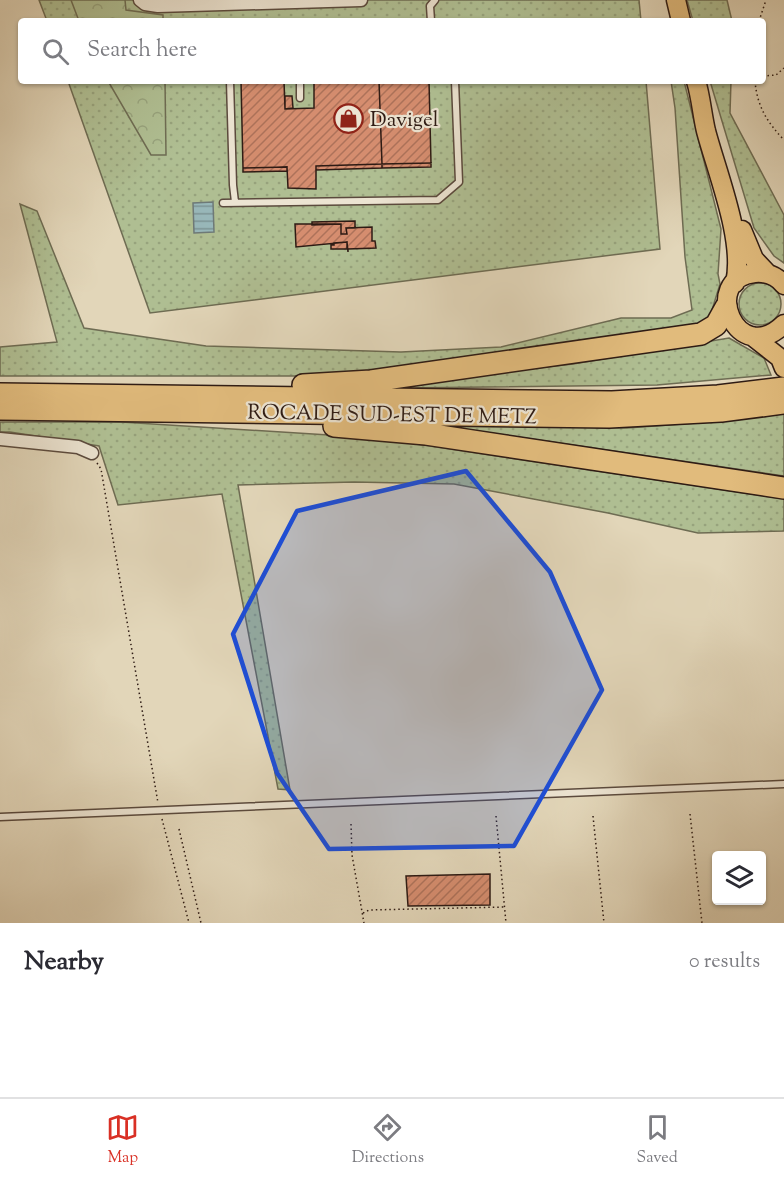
<!DOCTYPE html>
<style>
body{margin:0;font-family:"Sorts Mill Goudy",serif;background:#f7f7f7;color:#2b2b33}
.controls{position:absolute;right:18px;bottom:18px;display:grid;overflow:hidden;border-radius:6px;box-shadow:0 2px 4px #0004}
.controls button{width:54px;height:54px;display:grid;place-items:center;padding:0;border:0;border-bottom:2px solid #e1e1e2;background:#fff;color:#2b2b33;font:30px sans-serif}
.list{margin:0;padding:0;list-style:none}
h2{display:flex;justify-content:space-between;align-items:center;height:78px;margin:0;padding:0 24px;font-size:26px}
h2 small{font-size:20px;font-weight:400;color:#7c7c81}
.icon{flex:none;width:33px;height:33px;fill:none;stroke:currentColor;stroke-width:2;stroke-linecap:round;stroke-linejoin:round}
.map{position:relative;flex:none;width:784px;height:923px;overflow:hidden}
.search{position:absolute;background:#fff;box-shadow:0 2px 4px #0004;left:18px;right:18px;top:18px;height:66px;display:flex;align-items:center;gap:15px;box-sizing:border-box;padding:0 21px;border-radius:6px;color:#7c7c81;font-size:22px}
.sheet{height:174px;background:#fff}
nav{display:flex;justify-content:space-around;align-items:center;box-sizing:border-box;height:84px;border-top:2px solid #e1e1e2;background:#fff;font-size:16px;color:#7c7c81}
nav a{display:grid;justify-items:center;gap:3px}
nav .on{color:#d93025}
.map>svg:first-child{display:block}
.green{fill:url(#green-dots);stroke:#6e6c53;stroke-width:1.5}
.forest{fill:url(#forest-crowns);stroke:#6e6c53;stroke-width:1.5}
.water{fill:url(#water-rules);stroke:#6e7977;stroke-width:1.5}
.building{fill:url(#building-hatch);stroke:#2e1b14;stroke-width:1.5}
.lines{fill:none;stroke-linecap:round;stroke-linejoin:round}
.lane-casing{stroke:#5b4a3d;stroke-width:9}
.street-casing{stroke:#5b4a3d;stroke-width:15}
.primary-casing{stroke:#2e1b14;stroke-width:21}
.highway-casing{stroke:#2e1b14;stroke-width:24}
.path{stroke:#2e1b14;stroke-width:1.5;stroke-dasharray:1.5 3;stroke-linecap:butt}
.lane{stroke:#ece4d2;stroke-width:6}
.street{stroke:#ece4d2;stroke-width:12}
.primary{stroke:#e1bb7c;stroke-width:18}
.highway{stroke:#e1bb7c;stroke-width:21}
.marked{fill:#1d4ed8;fill-opacity:0.2;stroke:#1d4ed8;stroke-width:4.5;stroke-linejoin:round}
.labels{text-anchor:middle;stroke-width:4.5;stroke-linejoin:round;paint-order:stroke}
.poi-label{font-size:21px;fill:#2e1b14;stroke:#ece4d2;text-anchor:start}
.street-label{font-size:21px;fill:#2e1b14;stroke:#ece4d2}
</style>
<div class="map">
<svg width="784" height="923" viewBox="0 0 784 923">
<defs>
<pattern id="green-dots" width="8" height="8" patternUnits="userSpaceOnUse" patternTransform="scale(1.5)"><rect width="8" height="8" fill="#afbe92"/><path d="M2 2h.1M6 6h.1" fill="none" stroke="#97a37d" stroke-width="1.8" stroke-linecap="round"/></pattern>
<pattern id="forest-crowns" width="20" height="18" patternUnits="userSpaceOnUse" patternTransform="scale(1.5)"><rect width="20" height="18" fill="#afbe92"/><path d="M2 6a3 3 0 1 1 6 0M12 15a3 3 0 1 1 6 0" fill="none" stroke="#97a37d"/></pattern>
<pattern id="water-rules" width="6" height="5" patternUnits="userSpaceOnUse" patternTransform="scale(1.5)"><rect width="6" height="5" fill="#98b7b9"/><path d="M0 2.5h6" fill="none" stroke="#7c9495"/></pattern>
<pattern id="building-hatch" width="6" height="6" patternUnits="userSpaceOnUse" patternTransform="scale(1.5)"><rect width="6" height="6" fill="#d58d6f"/><path d="M-1 1l2-2M0 6l6-6M5 7l2-2" fill="none" stroke="#ad725a"/></pattern>
</defs>
<rect width="100%" height="100%" fill="#e2d6b9"/>
<filter id="stains"><feTurbulence type="fractalNoise" baseFrequency=".00333" numOctaves="4"/><feColorMatrix values="0 0 0 0 .2 0 0 0 0 .09 0 0 0 0 .02 0 0 0 .5 -.17"/></filter>
<radialGradient id="worn" r=".72"><stop offset=".6" stop-color="#630" stop-opacity="0"/><stop offset="1" stop-color="#630" stop-opacity=".3"/></radialGradient>
<!-- green -->
<path class="green" d="M39 0H639L641 21H47Z
M687 0H727L732 21H693Z
M68 81H646L660 249 150 313Z
M671 81H684L721 229 718 274 720 284 708 323 456 361 316 376H0V347L57 342 20 204 37 211 84 328 206 346 401 352 501 347 621 318H671L692 310 685 257 675 108Z
M710 81H731L730 113 784 215V263L774 256 754 228Z
M739 304a21 21 0 1 1 42 0a21 21 0 1 1-42 0Z
M729 338 764 358 771 375 657 385 402 388V383L573 364Z
M784 413V476L429 424 627 428 724 421Z
M0 422H121L376 438 784 499V531L698 533 608 513 454 484 354 482 238 485 290 790 278 789 222 494 118 505 99 446 10 432H0Z"/>
<!-- forest -->
<path class="forest" d="M71 0H125L126 10 163 15V21H79Z
M108 81H165L166 155H151Z"/>
<!-- water -->
<path class="water" d="M213 202 214 232 194 233 193 203Z"/>
<!-- building -->
<path class="building" d="M241 81H284L285 109 314 108V81H379L382 164 316 166V189L288 188 287 167 243 168Z
M379 81H429L431 163 382 164Z
M285 96H292L293 108 285 109Z
M431 163V167L382 168V164Z
M382 164V168L316 170V166Z
M287 167V171L243 172V168Z
M355 221V228H346L347 234H341V224L312 225V222Z
M295 224H341V234H347L346 228 372 227V241H375L376 248 348 249V252L347 242 296 247Z
M347 242V249H331V245H334V243Z
M490 874V905L408 906 406 876Z"/>
<g class="lines">
<defs>
<path id="lane" d="M431 21 430 6 435 0
M230 81 233 185 235 202
M300 81V98
M223 203 438 200 459 182 455 81
M0 817 784 784"/>
<path id="street" d="M140 0 145 4 158 6 361 0
M0 439 78 447 92 453"/>
<path id="primary" d="M676 0 681 21
M696 81C701 97 702 114 706 131 717 173 745 241 735 283
M742 230 754 259 768 274
M784 285C777 276 767 272 755 273 699 278 737 370 784 324
M752 336 780 358 784 368"/>
<path id="highway" d="M303 385 371 381 701 334 716 325 726 307
M0 394 612 402 718 396 784 388
M0 409 609 417 721 411 784 403
M334 426 426 434 784 488"/>
</defs>
<!-- lane casing -->
<use href="#lane" class="lane-casing"/>
<!-- street casing -->
<use href="#street" class="street-casing"/>
<!-- primary casing -->
<use href="#primary" class="primary-casing"/>
<!-- highway casing -->
<use href="#highway" class="highway-casing"/>
<!-- path -->
<path class="path" d="M759 21 766 0
M763 76 776 75 784 68
M755 81C757 106 767 122 784 140
M97 463 101 469 158 803
M690 814 702 923
M496 816 506 923
M593 816 604 923
M162 819 189 923
M351 824 352 855 364 923
M179 829 201 923
M363 913 369 910 505 907"/>
<!-- lane -->
<use href="#lane" class="lane"/>
<!-- street -->
<use href="#street" class="street"/>
<!-- primary -->
<use href="#primary" class="primary"/>
<!-- highway -->
<use href="#highway" class="highway"/>
</g>
<!-- marked area -->
<path class="marked" d="M466 471 550 572 602 690 514 846 329 849 277 773 233 634 297 511Z"/>
<!-- icons -->
<defs>
<symbol id="shop-ring" viewBox="-11 -11 22 22"><circle r="9.5" fill="#ece4d2" stroke="#8f2418" stroke-width="1.5"/><path d="M-5-2.5h2.3a2.7 3.5 0 0 1 5.4 0H5L5.5 6h-11ZM-1.5-2.5h3a1.5 2.3 0 0 0-3 0Z" fill="#8f2418"/></symbol>
</defs>
<g fill-rule="evenodd">
<use href="#shop-ring" x="332" y="102" width="33" height="33"/>
</g>
<g class="labels">
<!-- poi labels -->
<g class="poi-label">
<text x="370" y="126">Davigel</text>
</g>
<!-- street labels -->
<g class="street-label">
<text transform="translate(392 414) rotate(1)" y="7">ROCADE SUD-EST DE METZ</text>
</g>
</g>
<rect width="100%" height="100%" filter="url(#stains)"/>
<rect width="100%" height="100%" fill="url(#worn)"/>
</svg>
<div class="controls">
<button><svg class="icon" aria-label="layers" viewBox="0 0 24 24"><path d="M12 4l9 5-9 5-9-5zM3 14l9 5 9-5"/></svg></button>
</div>
<div class="search"><svg class="icon" aria-label="search" viewBox="0 0 24 24"><circle cx="10" cy="10" r="6"/><path d="M15 15l6 6"/></svg>Search here</div>
</div>
<section class="sheet">
<h2>Nearby<small>0 results</small></h2>
<ul class="list">
</ul>
</section>
<nav>
<a class="on"><svg class="icon" aria-label="map" viewBox="0 0 24 24"><path d="M3 6l6-2 6 2 6-2v14l-6 2-6-2-6 2zM9 4v14M15 6v14"/></svg>Map</a>
<a><svg class="icon" aria-label="directions" viewBox="0 0 24 24"><path d="M12 3l9 9-9 9-9-9zM9 14v-3h6M13 9l2 2-2 2"/></svg>Directions</a>
<a><svg class="icon" aria-label="saved" viewBox="0 0 24 24"><path d="M7 4h10v16l-5-4-5 4z"/></svg>Saved</a>
</nav>
